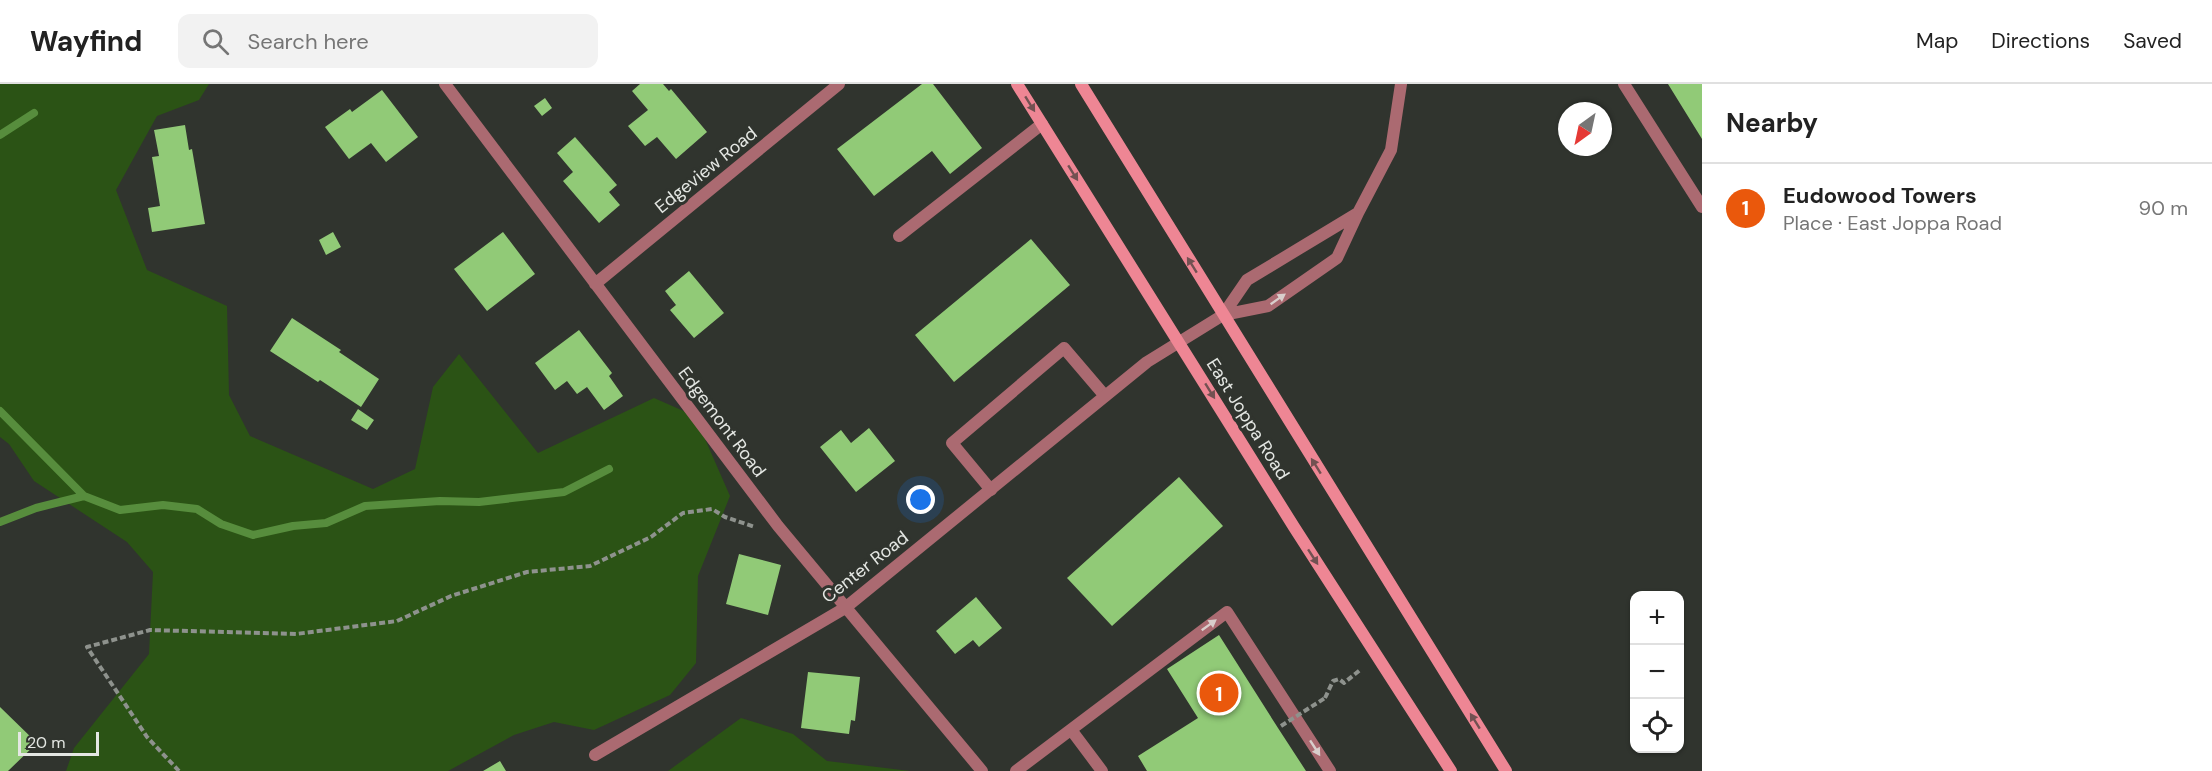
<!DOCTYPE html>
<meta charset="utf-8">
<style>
body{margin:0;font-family:"DM Sans",sans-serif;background:#f2f2f2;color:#222}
.controls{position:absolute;right:18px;bottom:18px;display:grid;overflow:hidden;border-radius:12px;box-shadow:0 2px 4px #0004}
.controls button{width:54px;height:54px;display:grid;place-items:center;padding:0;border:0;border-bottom:2px solid #e0e0e0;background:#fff;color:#222;font:30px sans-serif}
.compass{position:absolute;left:1558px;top:18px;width:54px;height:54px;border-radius:50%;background:#fff;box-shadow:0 2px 4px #0004;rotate:213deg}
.scale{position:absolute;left:18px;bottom:15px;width:81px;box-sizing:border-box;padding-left:6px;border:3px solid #e4e7e3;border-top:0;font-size:16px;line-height:21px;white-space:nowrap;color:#e4e7e3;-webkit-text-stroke:4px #30342e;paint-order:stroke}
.you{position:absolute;left:921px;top:416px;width:21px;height:21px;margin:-15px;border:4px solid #fff;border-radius:50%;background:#1a73e8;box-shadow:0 0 0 9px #1a73e833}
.badge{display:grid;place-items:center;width:39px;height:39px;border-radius:50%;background:#ea580c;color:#fff;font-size:20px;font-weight:700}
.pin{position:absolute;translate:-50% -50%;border:3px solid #fff;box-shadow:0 2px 6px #0006}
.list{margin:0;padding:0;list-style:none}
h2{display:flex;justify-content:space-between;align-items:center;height:78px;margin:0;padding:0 24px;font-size:26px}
h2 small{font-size:20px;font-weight:400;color:#767676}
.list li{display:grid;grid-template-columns:39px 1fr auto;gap:18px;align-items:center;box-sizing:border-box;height:90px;padding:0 24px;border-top:2px solid #e0e0e0}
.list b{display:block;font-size:22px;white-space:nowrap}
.list p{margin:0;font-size:20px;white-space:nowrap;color:#767676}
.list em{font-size:20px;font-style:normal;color:#767676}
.icon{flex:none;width:33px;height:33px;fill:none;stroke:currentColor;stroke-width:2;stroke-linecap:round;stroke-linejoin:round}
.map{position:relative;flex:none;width:1702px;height:687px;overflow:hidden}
header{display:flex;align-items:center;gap:36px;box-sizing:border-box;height:84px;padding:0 30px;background:#fff;border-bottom:2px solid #e0e0e0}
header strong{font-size:28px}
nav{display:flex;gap:33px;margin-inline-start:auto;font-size:21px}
.search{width:420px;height:54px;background:#f2f2f2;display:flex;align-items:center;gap:15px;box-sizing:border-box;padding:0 21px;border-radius:12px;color:#767676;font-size:22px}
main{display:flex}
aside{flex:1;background:#fff}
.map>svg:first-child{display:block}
.green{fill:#2b5315}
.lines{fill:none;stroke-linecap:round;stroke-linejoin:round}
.stream{stroke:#578d3d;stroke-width:8}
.building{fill:#91ca77}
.path{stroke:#8e928d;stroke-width:4;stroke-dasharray:6 3;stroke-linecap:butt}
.lane{stroke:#ab6a71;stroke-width:12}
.street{stroke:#ab6a71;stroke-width:12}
.secondary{stroke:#ee8694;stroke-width:12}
.path-bridge{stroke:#8e928d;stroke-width:4;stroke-dasharray:6 3;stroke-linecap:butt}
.oneway{fill:#725152}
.oneway2{fill:#d9cecc}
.labels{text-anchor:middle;stroke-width:6;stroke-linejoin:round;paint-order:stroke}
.street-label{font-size:18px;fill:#e4e7e3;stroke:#30342e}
</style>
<header>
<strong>Wayfind</strong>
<div class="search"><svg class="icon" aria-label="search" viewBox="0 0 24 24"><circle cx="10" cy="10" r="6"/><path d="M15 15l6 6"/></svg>Search here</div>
<nav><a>Map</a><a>Directions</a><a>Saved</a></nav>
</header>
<main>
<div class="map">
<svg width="1702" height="687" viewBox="0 0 1702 687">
<rect width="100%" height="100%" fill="#30342e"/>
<!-- green -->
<path class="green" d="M0 0H209L199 16 157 32 116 106 147 186 227 222 229 311 250 352 373 405 415 385 433 303 459 270 538 369 654 314 695 332 730 412 698 492 696 579 670 611 594 646 554 638 514 651 448 687H66L74 664 149 570 153 488 127 458 34 397 9 360 0 353Z
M741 634 793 650 827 677 910 687H668Z"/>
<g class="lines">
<!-- stream -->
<path class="stream" d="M0 51 34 29
M0 327 84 412
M0 438 36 424 84 412 120 426 163 421 197 425 221 440 253 451 293 442 326 439 365 422 440 417 479 418 564 408 609 385"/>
</g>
<!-- building -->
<path class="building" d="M640 0H663L669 7 671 5 707 48 676 75 657 53 645 62 628 42 648 26 632 7Z
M922 0H933L982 64 950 90 932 67 874 112 837 65Z
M1668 0H1702V55Z
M382 6 418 53 386 78 371 59 349 75 325 43 350 25 352 28Z
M545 14 552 24 542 32 534 22Z
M185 41 189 66 192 65 205 140 152 148 148 124 160 122 152 73 159 72 154 46Z
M575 53 617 101 609 108 620 121 599 139 563 97 573 88 557 69Z
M333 148 341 163 326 171 319 156Z
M503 148 535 190 487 227 454 185Z
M1031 155 1070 201 954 298 915 251Z
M689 187 724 229 694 254 670 226 676 221 665 207Z
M292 234 341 266 339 268 379 295 361 323 320 296 318 298 270 267Z
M579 246 612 289 609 292 623 312 604 326 587 303 577 310 567 297 555 306 535 279Z
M358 325 374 336 367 346 351 336Z
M869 344 895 377 856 408 820 363 841 346 851 359Z
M1179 393 1223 442 1112 542 1067 494Z
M739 470 781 481 768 531 726 520Z
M976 513 1002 544 979 563 973 556 955 570 936 547Z
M1219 551 1278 644 1306 687H1147L1138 672 1198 634 1167 585Z
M808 588 860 593 855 637 851 636 849 650 801 644Z
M0 623 37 659 8 687H0Z
M500 677 506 687H483Z"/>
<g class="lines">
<!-- path -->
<path class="path" d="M1325 614 1333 597 1339 595 1344 599 1360 586
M179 687 147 653 87 563 150 546 296 550 397 537 451 512 527 488 590 482 651 453 683 429 712 425 725 433 755 443"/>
<!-- lane -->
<path class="lane" d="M1624 0 1702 123
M899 152 1042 40
M1223 231 1268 222 1337 174 1358 129 1391 66 1401 0
M1223 231 1247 196 1358 129
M991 406 952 359 1064 264 1105 312
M1072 647 1102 687
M1016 687 1227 528 1330 687"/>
<!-- street -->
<path class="street" d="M445 0 778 442 982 687
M595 200 839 0
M595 671 845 524 1147 278 1223 231"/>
<!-- secondary -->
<path class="secondary" d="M1017 0 1294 443 1451 687
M1081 0 1506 687"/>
<!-- path-bridge -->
<path class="path-bridge" d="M1281 642 1325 614"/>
</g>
<!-- one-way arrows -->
<defs><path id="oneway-solid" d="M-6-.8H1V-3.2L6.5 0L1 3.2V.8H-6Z" transform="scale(1.5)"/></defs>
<g class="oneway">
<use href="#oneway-solid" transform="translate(1030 20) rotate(58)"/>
<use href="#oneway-solid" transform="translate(1073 89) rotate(58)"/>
<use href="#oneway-solid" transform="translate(1192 181) rotate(-122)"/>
<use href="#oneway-solid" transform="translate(1210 307) rotate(58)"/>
<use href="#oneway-solid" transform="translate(1316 382) rotate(-122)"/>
<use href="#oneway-solid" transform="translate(1313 473) rotate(57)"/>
<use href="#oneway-solid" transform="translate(1475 637) rotate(-122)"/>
</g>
<g class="oneway2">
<use href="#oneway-solid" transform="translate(1278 215) rotate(-35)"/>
<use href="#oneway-solid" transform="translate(1209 541) rotate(-36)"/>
<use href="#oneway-solid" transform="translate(1315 664) rotate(57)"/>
</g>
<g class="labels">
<!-- street labels -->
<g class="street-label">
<text transform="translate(706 86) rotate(-39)" y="6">Edgeview Road</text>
<text transform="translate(1248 335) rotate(58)" y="6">East Joppa Road</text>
<text transform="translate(722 338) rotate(53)" y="6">Edgemont Road</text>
<text transform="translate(865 483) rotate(-38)" y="6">Center Road</text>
</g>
</g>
</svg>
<div class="controls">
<button>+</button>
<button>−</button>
<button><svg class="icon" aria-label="locate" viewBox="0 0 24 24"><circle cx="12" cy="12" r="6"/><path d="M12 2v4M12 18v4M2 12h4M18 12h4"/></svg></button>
</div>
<svg class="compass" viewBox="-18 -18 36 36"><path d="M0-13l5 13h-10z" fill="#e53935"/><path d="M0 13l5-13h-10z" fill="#767676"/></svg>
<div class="scale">20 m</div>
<div class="you"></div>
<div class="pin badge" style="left:1219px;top:609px">1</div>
</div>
<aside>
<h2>Nearby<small></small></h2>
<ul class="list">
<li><span class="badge">1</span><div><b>Eudowood Towers</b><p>Place · East Joppa Road</p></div><em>90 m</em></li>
</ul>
</aside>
</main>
